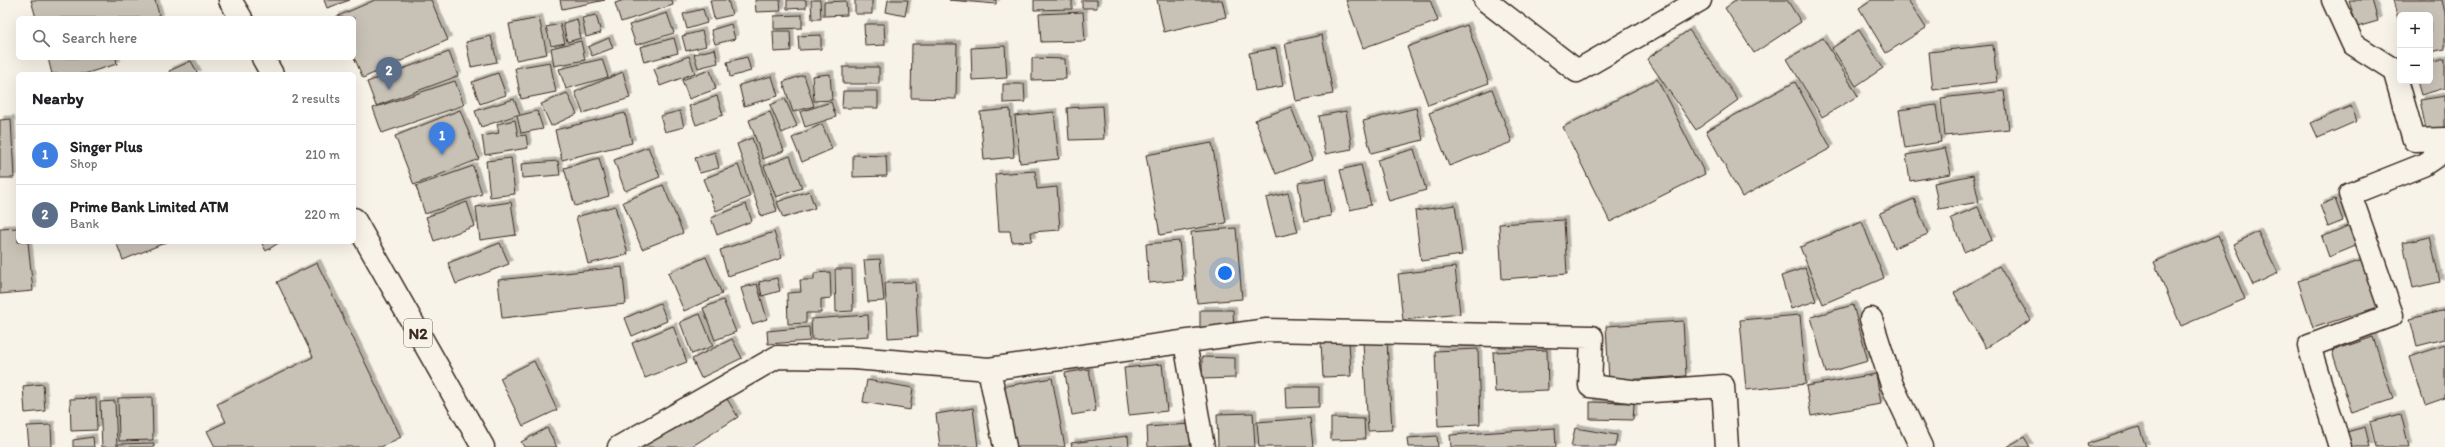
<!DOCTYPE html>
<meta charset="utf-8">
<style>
body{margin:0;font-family:Itim,sans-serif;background:#f2f2f2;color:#202124}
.controls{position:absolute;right:12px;top:12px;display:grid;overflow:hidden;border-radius:6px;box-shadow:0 4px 16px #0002}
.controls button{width:36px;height:36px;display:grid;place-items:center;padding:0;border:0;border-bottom:1px solid #e0e0e0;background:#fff;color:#202124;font:20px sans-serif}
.you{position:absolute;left:1225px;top:273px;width:14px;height:14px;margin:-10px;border:3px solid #fff;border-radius:50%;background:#1a73e8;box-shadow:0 0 0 6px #1a73e833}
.badge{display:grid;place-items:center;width:26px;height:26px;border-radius:50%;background:#d1495b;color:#fff;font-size:13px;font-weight:700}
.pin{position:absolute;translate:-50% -33px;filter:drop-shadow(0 1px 2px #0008)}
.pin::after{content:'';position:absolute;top:21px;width:14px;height:12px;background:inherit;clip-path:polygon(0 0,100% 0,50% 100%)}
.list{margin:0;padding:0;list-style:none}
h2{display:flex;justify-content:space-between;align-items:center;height:52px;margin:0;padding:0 16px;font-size:17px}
h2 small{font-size:13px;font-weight:400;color:#757577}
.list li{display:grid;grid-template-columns:26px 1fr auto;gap:12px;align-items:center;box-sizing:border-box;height:60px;padding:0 16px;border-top:1px solid #e0e0e0}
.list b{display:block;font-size:15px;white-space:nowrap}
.list p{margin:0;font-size:13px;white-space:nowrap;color:#757577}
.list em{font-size:13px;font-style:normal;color:#757577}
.icon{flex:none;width:22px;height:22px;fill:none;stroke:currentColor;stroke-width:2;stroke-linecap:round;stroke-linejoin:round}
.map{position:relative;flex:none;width:2445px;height:447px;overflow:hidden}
.search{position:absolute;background:#fff;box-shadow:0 4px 16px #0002;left:16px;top:16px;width:340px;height:44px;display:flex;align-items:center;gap:10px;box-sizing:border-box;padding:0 14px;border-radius:6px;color:#757577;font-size:15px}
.panel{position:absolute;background:#fff;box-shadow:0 4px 16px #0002;left:16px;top:72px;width:340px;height:172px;border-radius:6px}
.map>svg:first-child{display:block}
.building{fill:#c8c1b6;stroke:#3b2a1e;filter:url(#shadow)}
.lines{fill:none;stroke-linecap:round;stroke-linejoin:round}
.minor-casing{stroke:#3b2a1e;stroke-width:25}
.trunk-casing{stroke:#3b2a1e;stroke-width:25}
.minor{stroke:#f7f3e8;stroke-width:22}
.trunk{stroke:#f7f3e8;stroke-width:22}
.labels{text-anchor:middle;stroke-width:3;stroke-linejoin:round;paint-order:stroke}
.shield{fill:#f7f3e8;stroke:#73665b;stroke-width:1}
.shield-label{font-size:16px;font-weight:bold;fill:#3b2a1e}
</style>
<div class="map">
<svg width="2445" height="447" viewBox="0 0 2445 447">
<defs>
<filter id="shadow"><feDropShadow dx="3.5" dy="-3.5" stdDeviation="0" flood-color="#0004"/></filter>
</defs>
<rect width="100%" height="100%" fill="#f7f3e8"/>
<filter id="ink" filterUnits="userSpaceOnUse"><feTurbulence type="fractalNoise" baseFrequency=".025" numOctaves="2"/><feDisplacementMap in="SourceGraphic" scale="8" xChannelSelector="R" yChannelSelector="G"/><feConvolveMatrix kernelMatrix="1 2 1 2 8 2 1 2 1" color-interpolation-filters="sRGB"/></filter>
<g filter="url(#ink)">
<!-- building -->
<path class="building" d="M31 0H155L160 18H36Z
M324 0H350L327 8Z
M375 0H431L448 40 363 78 354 57V18L336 17Z
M560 0H605L562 9Z
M624 0H672L673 5 621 22 615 3Z
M710 0H728L732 15 714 19Z
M755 0H780L781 11 756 12Z
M787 0H806V8L787 9Z
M811 0H820L821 19H812Z
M855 0H872V14H855Z
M888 0H908L905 16 886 12Z
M949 0H996V4Z
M1034 0H1072V9L1034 10Z
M1082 0H1097V8H1082Z
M1157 0H1222L1226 17 1164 32Z
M1346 0H1430L1438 21 1363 48Z
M1737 0H1787L1801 22 1754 53 1725 8Z
M1871 0H1908L1926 28 1886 53 1859 8Z
M2349 0H2372L2378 21 2357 27Z
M2393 0H2442L2445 13V49L2430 52V15H2400V27Z
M846 1 847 15 824 16V2Z
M703 9 707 23 687 29 683 14Z
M1083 12 1085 41 1041 42 1039 14Z
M667 13 674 33 636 45 629 25Z
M596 15 601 33 586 37 582 18Z
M802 15V28L774 29V16Z
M539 18 547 54 516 60 509 24Z
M577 19 581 38 567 42 563 23Z
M560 24 565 43 551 46 546 27Z
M731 24 735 39 715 44 711 30Z
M864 24H884L885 45 865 46Z
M1467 25 1489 83 1428 105 1407 47Z
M1689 30 1738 100 1696 130 1647 59Z
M1859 30 1883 68 1856 86 1832 48Z
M702 31 706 46 686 51 682 36Z
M773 31H790L791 51 774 52Z
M821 35V49L799 50 798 36Z
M1322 35 1333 94 1296 101 1285 43Z
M491 36 497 62 471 67 466 42Z
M609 38 613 48 592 56 588 47Z
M674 38 678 53 644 62 640 47Z
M1823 38 1858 96 1822 117 1787 59Z
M581 41 585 60 554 66 551 48Z
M912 44H957L956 99 911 98Z
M1993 45 1997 82 1933 90 1929 52Z
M1005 46 1007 78 972 80 971 48Z
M1276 48 1283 86 1255 91 1249 53Z
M715 49 718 63 698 68 694 54Z
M449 52 458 76 376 106 367 82Z
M689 56 695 73 660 86 654 69Z
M747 57 751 71 730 77 727 62Z
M48 58H116L117 64 84 74H52Z
M1032 58 1065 59 1066 79 1032 80Z
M602 59 608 77 566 89 559 69Z
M2445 59V88L2421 95 2417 81H2430V63Z
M191 61 198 74H170L169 71Z
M550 62 556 92 521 99 515 68Z
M843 67H879V84H843Z
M710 70 716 89 689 99 682 80Z
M623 72 630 98 583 113 575 92Z
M498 73 506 95 480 104 472 82Z
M830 74 832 100 814 101 812 76Z
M804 75 814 106 793 112 783 82Z
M772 76 778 96 744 106 739 85Z
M1657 79 1705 174 1610 222 1563 127Z
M455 81 464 105 382 133 373 108Z
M1795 82 1831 148 1742 197 1706 131Z
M1003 84H1024L1025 102 1003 103Z
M1492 89 1512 142 1449 166 1429 113Z
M843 91H878V108H842Z
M2004 91 2009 129 1945 136 1941 98Z
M567 93 577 114 551 126 541 104Z
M717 96 723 115 696 125 689 106Z
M2445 96V132L2427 135 2420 100Z
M514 99 520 114 481 127 475 111Z
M785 99 797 126 782 133 770 105Z
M831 102 836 117 805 127 800 112Z
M1936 105 1941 142 1905 148 1899 110Z
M1102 106 1104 139 1069 140 1067 108Z
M2351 106 2357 121 2318 138 2311 123Z
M1291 107 1312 160 1276 174 1255 120Z
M1416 108 1423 140 1371 153 1363 121Z
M1010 109 1014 157 984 160 980 112Z
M460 110 479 159 414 185 395 136Z
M537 111 543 129 521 133 517 116Z
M680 111 684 127 665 132 660 116Z
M1346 111 1352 149 1325 154 1319 116Z
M770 112 784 151 763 159 749 120Z
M1054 112 1059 159 1020 163 1015 116Z
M625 113 632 143 562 160 555 130Z
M11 119 14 178H0V120Z
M515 120 518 136 526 135 528 148 485 155 482 136 499 133 497 124Z
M822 124 832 149 802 162 792 138Z
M752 138 777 211 761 216 737 144Z
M1212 143 1226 223 1160 235 1146 155Z
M648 147 660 177 625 191 614 160Z
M1945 148 1951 174 1910 181 1906 155Z
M1414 149 1426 190 1389 201 1377 160Z
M715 152 719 168 700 173 695 158Z
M853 155 886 156 887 176 853 177Z
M790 156 802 188 776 197 764 166Z
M511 158 515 194 490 197 486 161Z
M599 158 609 196 575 206 564 168Z
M558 161 560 175 522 178 521 164Z
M738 165 750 197 716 211 703 179Z
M1361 165 1371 205 1350 210 1340 170Z
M473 166 482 194 425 214 416 186Z
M1035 171 1037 189 1057 187 1060 230 1031 232 1032 241 1012 242 1010 231H999L995 174Z
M1973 175 1979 202 1939 209 1934 183Z
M1325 178 1331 216 1304 221 1298 183Z
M663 185 683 233 642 249 623 202Z
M809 191 815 208 783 218 777 202Z
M1288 193 1298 232 1276 237 1266 198Z
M1914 199 1928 234 1894 248 1880 213Z
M2335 199 2343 221 2328 227 2320 205Z
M467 202 475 226 434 241 426 217Z
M511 202 516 235 480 240 476 207Z
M746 204 752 221 717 235 711 218Z
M1455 205 1462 255 1421 261 1415 211Z
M615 206 628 254 588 264 576 217Z
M1978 207 1992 240 1964 252 1951 218Z
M1564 220 1567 274 1502 279 1499 224Z
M1862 222 1884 278 1823 304 1800 247Z
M2350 225 2358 245 2329 257 2322 237Z
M18 228V242H28L33 291 0 294V229Z
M1236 228 1242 299 1197 303 1191 232Z
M774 232 782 258 728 276 720 250Z
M2258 232 2278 273 2253 285 2234 244Z
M2218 235 2245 299 2181 326 2154 262Z
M2430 237 2440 282 2413 288 2403 243Z
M1179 241 1183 280 1149 283 1146 244Z
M116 242H167L123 260Z
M261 242H280L266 251Z
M500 243 509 264 456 284 448 263Z
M706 257 722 294 684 311 668 273Z
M880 259 884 301 868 302 864 260Z
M2363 260 2378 307 2313 328 2298 281Z
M317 263 401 437 381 447H215L207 431 226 422 217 404 313 357 277 282Z
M1999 266 2031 320 1986 348 1954 293Z
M622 267 626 304 502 318 498 280Z
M1455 267 1460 314 1403 320 1398 274Z
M1805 268 1816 301 1791 309 1781 276Z
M835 269H852L853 311 836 312Z
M830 272 831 298 821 299V313H806V323L788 324 787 293 801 292 800 280H814V273Z
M777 278 780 291 762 296 759 282Z
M915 282 918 336 888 338 885 283Z
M757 284 767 319 752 324 741 288Z
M723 300 736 332 715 340 703 308Z
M660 303 667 321 632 336 625 318Z
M1853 305 1868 361 1826 373 1811 317Z
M1200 310H1233L1234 331 1200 332Z
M2445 310V339L2417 346 2410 319Z
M700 314 713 346 692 354 680 322Z
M868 315 869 336 812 340 811 319Z
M1800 315 1806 384 1746 390 1740 320Z
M1683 321 1686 376 1609 381 1606 326Z
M673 326 687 362 645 378 632 343Z
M809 327 810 341 768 344 767 331Z
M2373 337 2393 399 2352 413 2332 351Z
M732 339 742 358 701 378 692 359Z
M1349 341 1351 376 1323 377 1321 342Z
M1387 341 1392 430 1368 431 1363 342Z
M2445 345V398L2425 405 2410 357Z
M1478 349 1480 424 1438 426 1435 351Z
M1547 350 1548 390 1495 392 1493 352Z
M1202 357 1235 358V378L1202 379Z
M534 361 557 410 523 426 500 378Z
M1162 364 1167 411 1129 415 1124 368Z
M1089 369 1096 411 1072 415 1065 373Z
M1876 374 1881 404 1811 416 1806 386Z
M1052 378 1065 447H1012L1001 387Z
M867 380 913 388 910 410 863 402Z
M43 384 45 411 25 413 23 386Z
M1285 387H1319V407L1286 408Z
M724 394 738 417 691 447H639Z
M152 397 153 440 119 441 118 398Z
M96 398 97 430 71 431 70 399Z
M115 401 117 447H102L100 402Z
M1590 402 1634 403 1633 420 1590 419Z
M973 408 978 447H940L936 414Z
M1253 413 1255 447H1218L1217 414Z
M2401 414 2409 447H2376L2370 422Z
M1310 418 1313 447H1259L1257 422Z
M1331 418 1364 419 1365 439 1331 440Z
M1190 424 1191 445 1148 447 1147 427Z
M51 425 52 447H29L27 426Z
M2139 427 2146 447H2088L2087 444Z
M2365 427 2370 447H2347L2343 433Z
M547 428 557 447H524L521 442Z
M1555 428 1556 447H1451L1450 435Z
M1575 428 1617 435 1615 447H1571Z
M1128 436 1129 447H1072L1071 443Z
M1437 436 1438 447H1408L1407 438Z
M93 437 94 447H73V440Z
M2024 437 2030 447H2007Z
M154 443V447H118V444Z"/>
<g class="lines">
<defs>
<path id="minor" d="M1485 0 1577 71 1700 0
M2333 0 2353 44 2394 70 2414 140 2445 139
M1871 319 1892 385 1921 447
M1185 342 1203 447
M989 369 1005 447
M619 447 777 357 854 358 989 369 1267 330 1592 337 1590 386 1639 392 1723 386 1727 447
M2340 447 2309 346 2392 315 2350 194 2423 165 2445 150"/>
<path id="trunk" d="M230 0 241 18
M263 58 272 74
M354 219 483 447"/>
</defs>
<!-- minor casing -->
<use href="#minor" class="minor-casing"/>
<!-- trunk casing -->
<use href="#trunk" class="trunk-casing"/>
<!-- minor -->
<use href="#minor" class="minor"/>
<!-- trunk -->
<use href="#trunk" class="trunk"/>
</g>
</g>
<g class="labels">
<!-- shield labels -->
<rect class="shield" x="404" y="319" width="28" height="28" rx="3"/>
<g class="shield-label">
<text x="418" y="339">N2</text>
</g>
</g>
</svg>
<div class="controls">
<button>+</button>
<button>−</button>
</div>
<div class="you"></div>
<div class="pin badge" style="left:442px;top:155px;background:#3f7fe0">1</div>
<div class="pin badge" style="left:389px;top:90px;background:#5c6f8a">2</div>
<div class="search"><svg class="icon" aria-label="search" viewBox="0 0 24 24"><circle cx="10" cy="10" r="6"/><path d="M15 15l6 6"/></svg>Search here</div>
<section class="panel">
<h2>Nearby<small>2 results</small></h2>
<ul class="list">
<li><span class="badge" style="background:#3f7fe0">1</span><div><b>Singer Plus</b><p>Shop</p></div><em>210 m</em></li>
<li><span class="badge" style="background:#5c6f8a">2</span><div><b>Prime Bank Limited ATM</b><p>Bank</p></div><em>220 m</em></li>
</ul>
</section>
</div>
